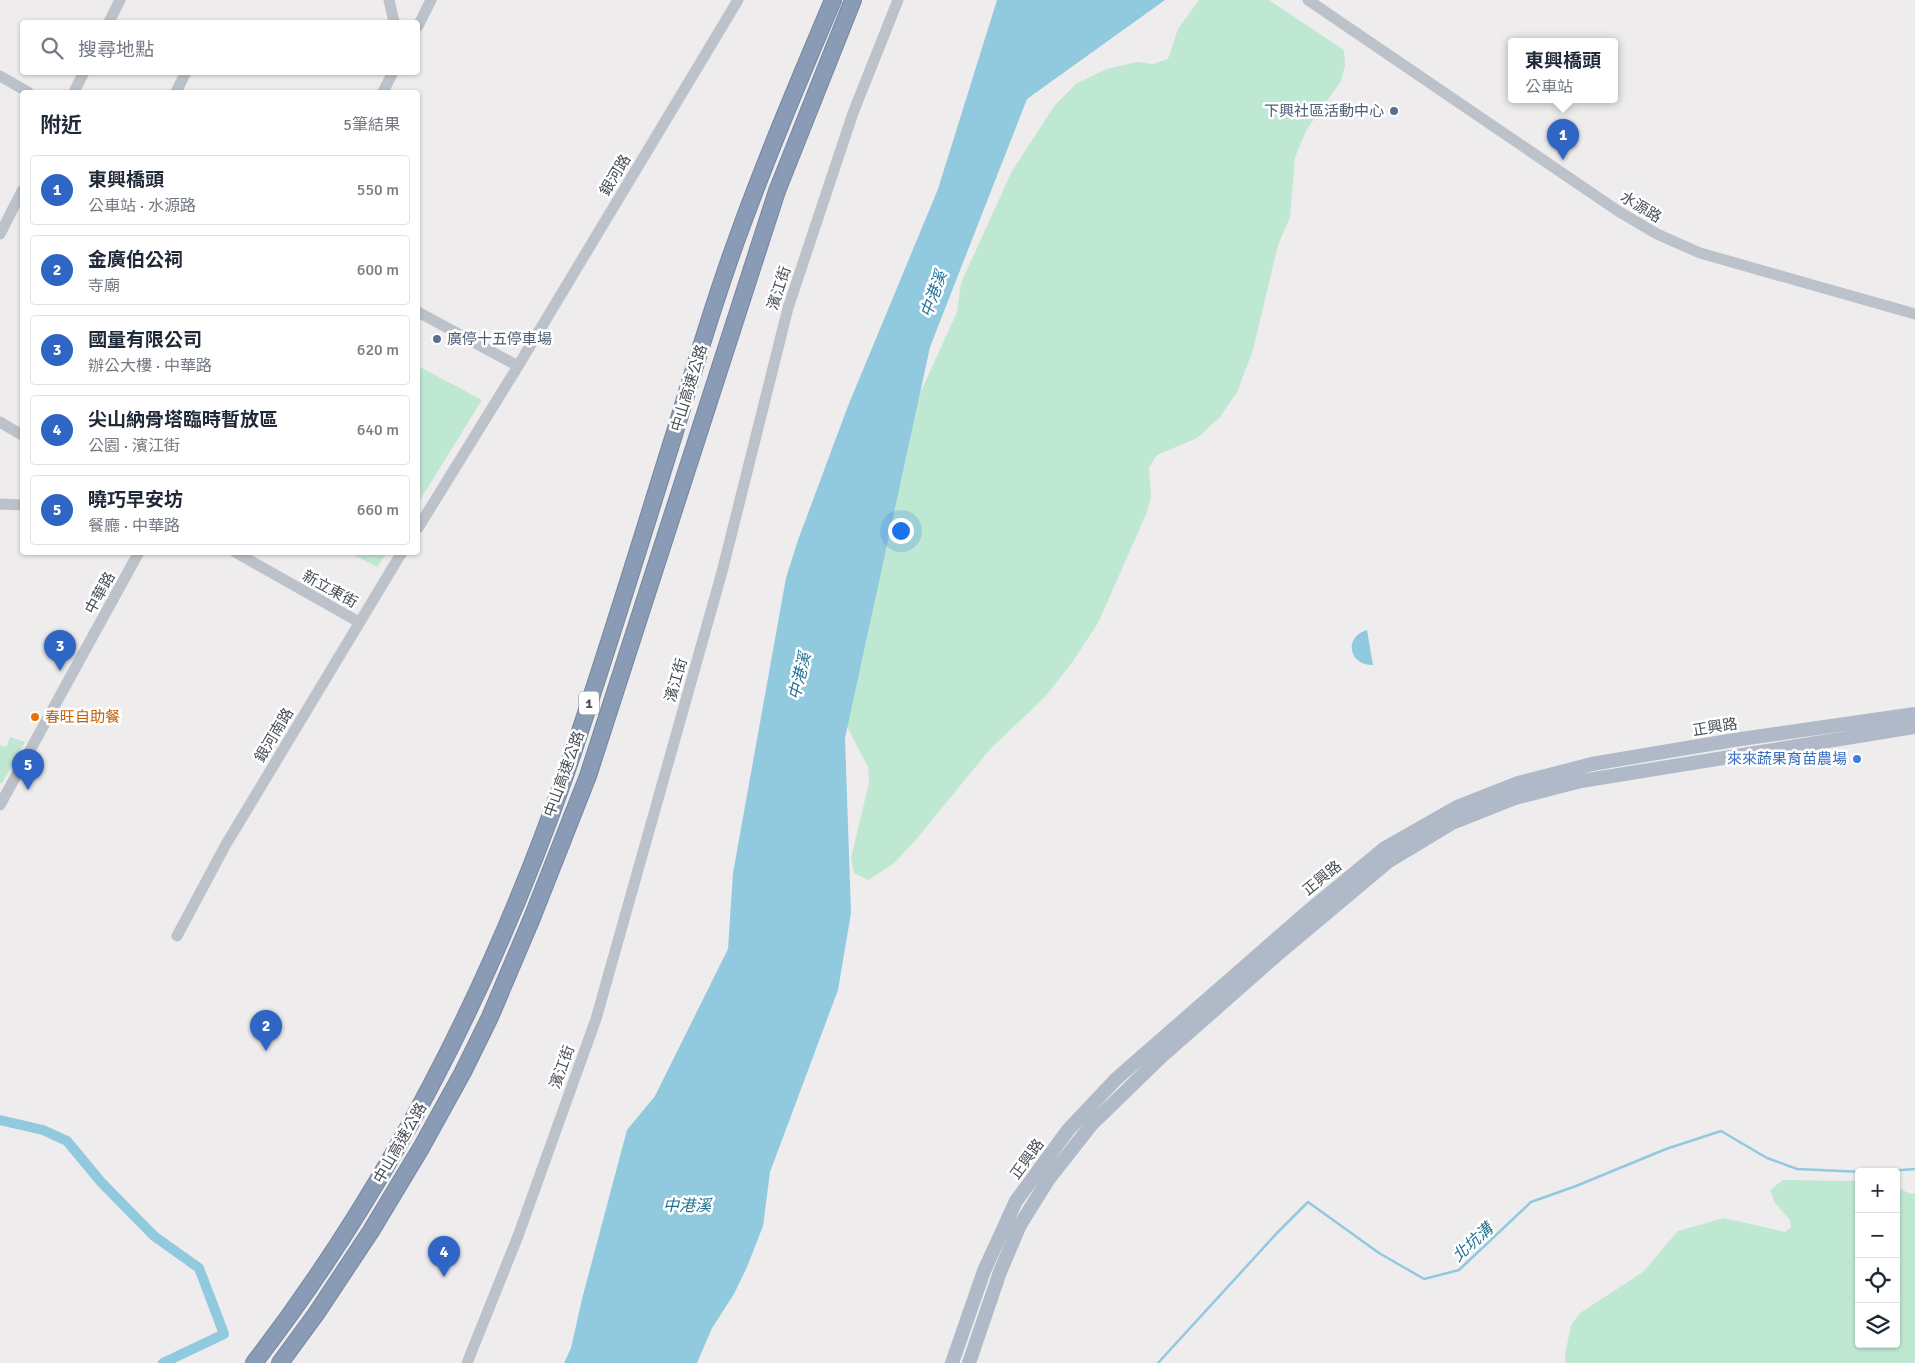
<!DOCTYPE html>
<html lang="zh-TW">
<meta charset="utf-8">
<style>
body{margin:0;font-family:Signika,"Noto Sans TC",sans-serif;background:#f6f6f7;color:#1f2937}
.controls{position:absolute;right:15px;bottom:15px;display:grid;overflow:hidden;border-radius:5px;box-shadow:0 1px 4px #0004}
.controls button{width:45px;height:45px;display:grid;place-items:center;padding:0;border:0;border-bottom:1px solid #e0e1e3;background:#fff;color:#1f2937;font:25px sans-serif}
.you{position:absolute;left:900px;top:530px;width:18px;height:18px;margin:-12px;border:4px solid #fff;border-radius:50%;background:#1a73e8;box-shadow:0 0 0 8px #1a73e833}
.badge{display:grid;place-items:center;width:32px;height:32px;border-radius:50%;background:#2f65c5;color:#fff;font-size:16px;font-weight:700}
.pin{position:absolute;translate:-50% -41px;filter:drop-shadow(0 1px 2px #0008)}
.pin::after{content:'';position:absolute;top:26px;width:18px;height:15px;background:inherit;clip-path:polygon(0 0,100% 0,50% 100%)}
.popup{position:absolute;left:1508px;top:38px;width:110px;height:65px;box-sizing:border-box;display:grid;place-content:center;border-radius:5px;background:#fff;filter:drop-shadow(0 1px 4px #0005);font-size:16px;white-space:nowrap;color:#747a83}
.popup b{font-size:19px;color:#1f2937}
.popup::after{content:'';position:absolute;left:50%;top:100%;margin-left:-10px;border:10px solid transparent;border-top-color:#fff}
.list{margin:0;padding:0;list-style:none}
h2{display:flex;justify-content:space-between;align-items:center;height:65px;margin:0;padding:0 20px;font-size:21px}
h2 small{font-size:16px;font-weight:400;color:#747a83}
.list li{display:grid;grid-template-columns:32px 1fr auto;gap:15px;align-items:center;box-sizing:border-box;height:70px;margin:0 10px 10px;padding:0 10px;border:1px solid #e0e1e3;border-radius:5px}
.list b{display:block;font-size:19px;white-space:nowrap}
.list p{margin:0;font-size:16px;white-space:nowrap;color:#747a83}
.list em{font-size:16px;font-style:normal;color:#747a83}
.icon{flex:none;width:28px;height:28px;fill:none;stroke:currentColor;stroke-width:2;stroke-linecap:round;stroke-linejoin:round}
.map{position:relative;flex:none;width:1915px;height:1363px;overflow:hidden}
.search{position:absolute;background:#fff;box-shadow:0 1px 4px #0004;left:20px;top:20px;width:400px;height:55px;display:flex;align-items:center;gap:12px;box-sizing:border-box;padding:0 18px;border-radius:5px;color:#747a83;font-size:19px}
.panel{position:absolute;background:#fff;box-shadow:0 1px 4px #0004;left:20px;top:90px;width:400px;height:465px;border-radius:5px}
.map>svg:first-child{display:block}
.green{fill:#bfe8d2}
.water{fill:#91c9df}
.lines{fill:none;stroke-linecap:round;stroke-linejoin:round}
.stream{stroke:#91c9df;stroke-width:2.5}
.canal{stroke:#91c9df;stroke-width:10}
.highway-casing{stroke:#7586a1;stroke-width:18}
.minor{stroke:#bcc2c9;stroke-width:11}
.major{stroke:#afb9c8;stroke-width:14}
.highway{stroke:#899bb5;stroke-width:16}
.service-dot{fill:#5c6f8a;stroke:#fff;stroke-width:2}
.food-dot{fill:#e8710a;stroke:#fff;stroke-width:2}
.shop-dot{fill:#3f7fe0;stroke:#fff;stroke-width:2}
.labels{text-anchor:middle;stroke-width:5;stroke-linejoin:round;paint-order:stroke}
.shield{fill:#fff;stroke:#7e8389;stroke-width:1}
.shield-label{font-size:14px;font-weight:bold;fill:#474e57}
.service-label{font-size:15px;fill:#4e5e75;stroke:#fff;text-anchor:end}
.street-label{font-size:15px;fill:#474e57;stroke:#fff}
.food-label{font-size:15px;fill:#c56008;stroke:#fff;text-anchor:start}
.shop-label{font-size:15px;fill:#366cbe;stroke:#fff;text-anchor:end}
.water-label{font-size:16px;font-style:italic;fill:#1e7193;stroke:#fff}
</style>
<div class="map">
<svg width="1915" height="1363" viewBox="0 0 1915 1363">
<rect width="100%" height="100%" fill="#eeecec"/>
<!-- green -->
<path class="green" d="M1199 0H1269L1344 50 1345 66 1341 81 1307 129 1295 157 1290 217 1278 245 1253 350 1237 392 1220 417 1197 438 1157 455 1149 467 1151 498 1147 512 1098 623 1073 661 1045 697 991 748 914 842 893 864 868 880 854 873 851 858 869 783 868 767 847 727 844 699 918 398 957 312 961 283 1012 171 1055 105 1077 83 1107 69 1137 62 1153 64 1168 59 1178 29Z
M418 366 482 400 418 503Z
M350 553H387L377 567Z
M10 737 25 742 2 783H0V745L6 747Z
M1783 1180 1859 1181V1344H1896V1187L1911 1194 1915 1193V1363H1565V1355L1571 1325 1580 1313 1643 1272 1678 1231 1724 1218 1785 1232 1791 1227 1790 1220 1775 1203 1770 1190Z"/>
<!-- water -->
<path class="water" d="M997 0H1165L1027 99 930 347 845 738 851 913 838 990 770 1172 763 1226 747 1267 734 1294 712 1328 697 1363H564L571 1348 582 1299 627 1130 655 1096 728 949 733 873 786 578 798 540 848 406 938 189Z
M1367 630 1373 665C1349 666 1343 637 1367 630Z"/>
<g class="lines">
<!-- stream -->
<path class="stream" d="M1874 1172 1915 1169
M1158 1363 1277 1233 1308 1202 1379 1253 1424 1279 1459 1270 1531 1202 1576 1186 1666 1149 1721 1131 1767 1158 1797 1169 1863 1172"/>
<!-- canal -->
<path class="canal" d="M0 1120 43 1130 67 1141 101 1182 154 1236 199 1268 224 1334 163 1363"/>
<defs>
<path id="highway" d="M254 1363C391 1185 493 982 567 770 605 659 639 547 674 435 694 369 714 301 738 236 767 156 800 78 833 0
M280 1363 316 1314 371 1231 421 1148 463 1072 490 1017 532 918 588 776 777 191 853 0"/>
</defs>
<!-- highway casing -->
<use href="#highway" class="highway-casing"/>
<!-- minor -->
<path class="minor" d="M389 0 394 22
M1308 0 1618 211 1657 234 1700 253 1915 314
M109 22 120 0
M418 26 431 0
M0 76 28 92
M74 92 84 72
M176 92 186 72
M383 92 393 72
M0 234 22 191
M418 312 518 366
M0 422 22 435
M0 504 22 505
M418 528 518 366 738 0
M235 552 359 622
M0 805 139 552
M177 936 225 846 402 552
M467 1363 518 1236 596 1019 722 572 788 308 853 113 898 0"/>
<!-- major -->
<path class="major" d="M952 1363 984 1271 1016 1201 1068 1130 1116 1079 1305 914 1385 848 1457 807 1518 783 1592 764 1734 740 1915 714
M969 1363 1000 1272 1020 1225 1048 1180 1092 1124 1161 1057 1278 954 1389 861 1452 823 1515 798 1581 781 1915 727"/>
<!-- highway -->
<use href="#highway" class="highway"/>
</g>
<!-- markers -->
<g class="service-dot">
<circle cx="1394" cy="111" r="5"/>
<circle cx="437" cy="339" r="5"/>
</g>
<circle class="food-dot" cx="35" cy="717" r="5"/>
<circle class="shop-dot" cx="1857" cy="759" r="5"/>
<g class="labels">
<!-- shield labels -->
<rect class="shield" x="579" y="691.5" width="20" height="23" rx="4"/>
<g class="shield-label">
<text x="589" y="708">1</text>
</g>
<!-- service labels -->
<g class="service-label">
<text x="1384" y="116">下興社區活動中心</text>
<text x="447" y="344" text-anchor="start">廣停十五停車場</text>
</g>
<!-- street labels -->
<g class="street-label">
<text transform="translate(615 175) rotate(-59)" y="5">銀河路</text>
<text transform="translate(1641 207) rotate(31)" y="5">水源路</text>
<text transform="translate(779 288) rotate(-72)" y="5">濱江街</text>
<text transform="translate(689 388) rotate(-73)" y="5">中山高速公路</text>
<text transform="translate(330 589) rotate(29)" y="5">新立東街</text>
<text transform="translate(100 593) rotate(-61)" y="5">中華路</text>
<text transform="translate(676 680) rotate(-74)" y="5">濱江街</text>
<text transform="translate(1715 727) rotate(-9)" y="5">正興路</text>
<text transform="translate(274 735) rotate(-59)" y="5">銀河南路</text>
<text transform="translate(564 774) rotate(-70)" y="5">中山高速公路</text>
<text transform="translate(1322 878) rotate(-39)" y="5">正興路</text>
<text transform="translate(562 1067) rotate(-70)" y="5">濱江街</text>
<text transform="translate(400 1143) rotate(-60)" y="5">中山高速公路</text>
<text transform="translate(1027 1159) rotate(-54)" y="5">正興路</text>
</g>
<!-- food labels -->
<g class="food-label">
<text x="45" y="722">春旺自助餐</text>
</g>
<!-- shop labels -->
<g class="shop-label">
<text x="1847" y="764">來來蔬果育苗農場</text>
</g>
<!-- water labels -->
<g class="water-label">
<text transform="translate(933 294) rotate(-70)" y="6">中港溪</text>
<text transform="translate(799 676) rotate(-76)" y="6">中港溪</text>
<text x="687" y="1211">中港溪</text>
<text transform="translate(1472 1242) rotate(-42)" y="6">北坑溝</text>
</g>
</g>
</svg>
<div class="controls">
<button>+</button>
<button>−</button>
<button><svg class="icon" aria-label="locate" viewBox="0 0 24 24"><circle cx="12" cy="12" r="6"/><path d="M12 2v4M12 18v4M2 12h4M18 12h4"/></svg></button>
<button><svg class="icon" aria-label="layers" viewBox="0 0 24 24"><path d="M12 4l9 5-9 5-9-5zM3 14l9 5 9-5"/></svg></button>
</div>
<div class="you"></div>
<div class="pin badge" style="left:1563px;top:160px">1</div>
<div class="popup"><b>東興橋頭</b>公車站</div>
<div class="pin badge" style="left:266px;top:1051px">2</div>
<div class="pin badge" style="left:60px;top:671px">3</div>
<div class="pin badge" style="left:444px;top:1277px">4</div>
<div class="pin badge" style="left:28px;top:790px">5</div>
<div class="search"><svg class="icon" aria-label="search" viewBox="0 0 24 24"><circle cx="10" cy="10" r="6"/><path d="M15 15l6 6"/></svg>搜尋地點</div>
<section class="panel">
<h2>附近<small>5筆結果</small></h2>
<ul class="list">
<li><span class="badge">1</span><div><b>東興橋頭</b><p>公車站 · 水源路</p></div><em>550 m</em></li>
<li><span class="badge">2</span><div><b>金廣伯公祠</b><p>寺廟</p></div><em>600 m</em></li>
<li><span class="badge">3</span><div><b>國量有限公司</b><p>辦公大樓 · 中華路</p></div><em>620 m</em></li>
<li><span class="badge">4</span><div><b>尖山納骨塔臨時暫放區</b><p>公園 · 濱江街</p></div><em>640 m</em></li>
<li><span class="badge">5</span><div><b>曉巧早安坊</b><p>餐廳 · 中華路</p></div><em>660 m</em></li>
</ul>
</section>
</div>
